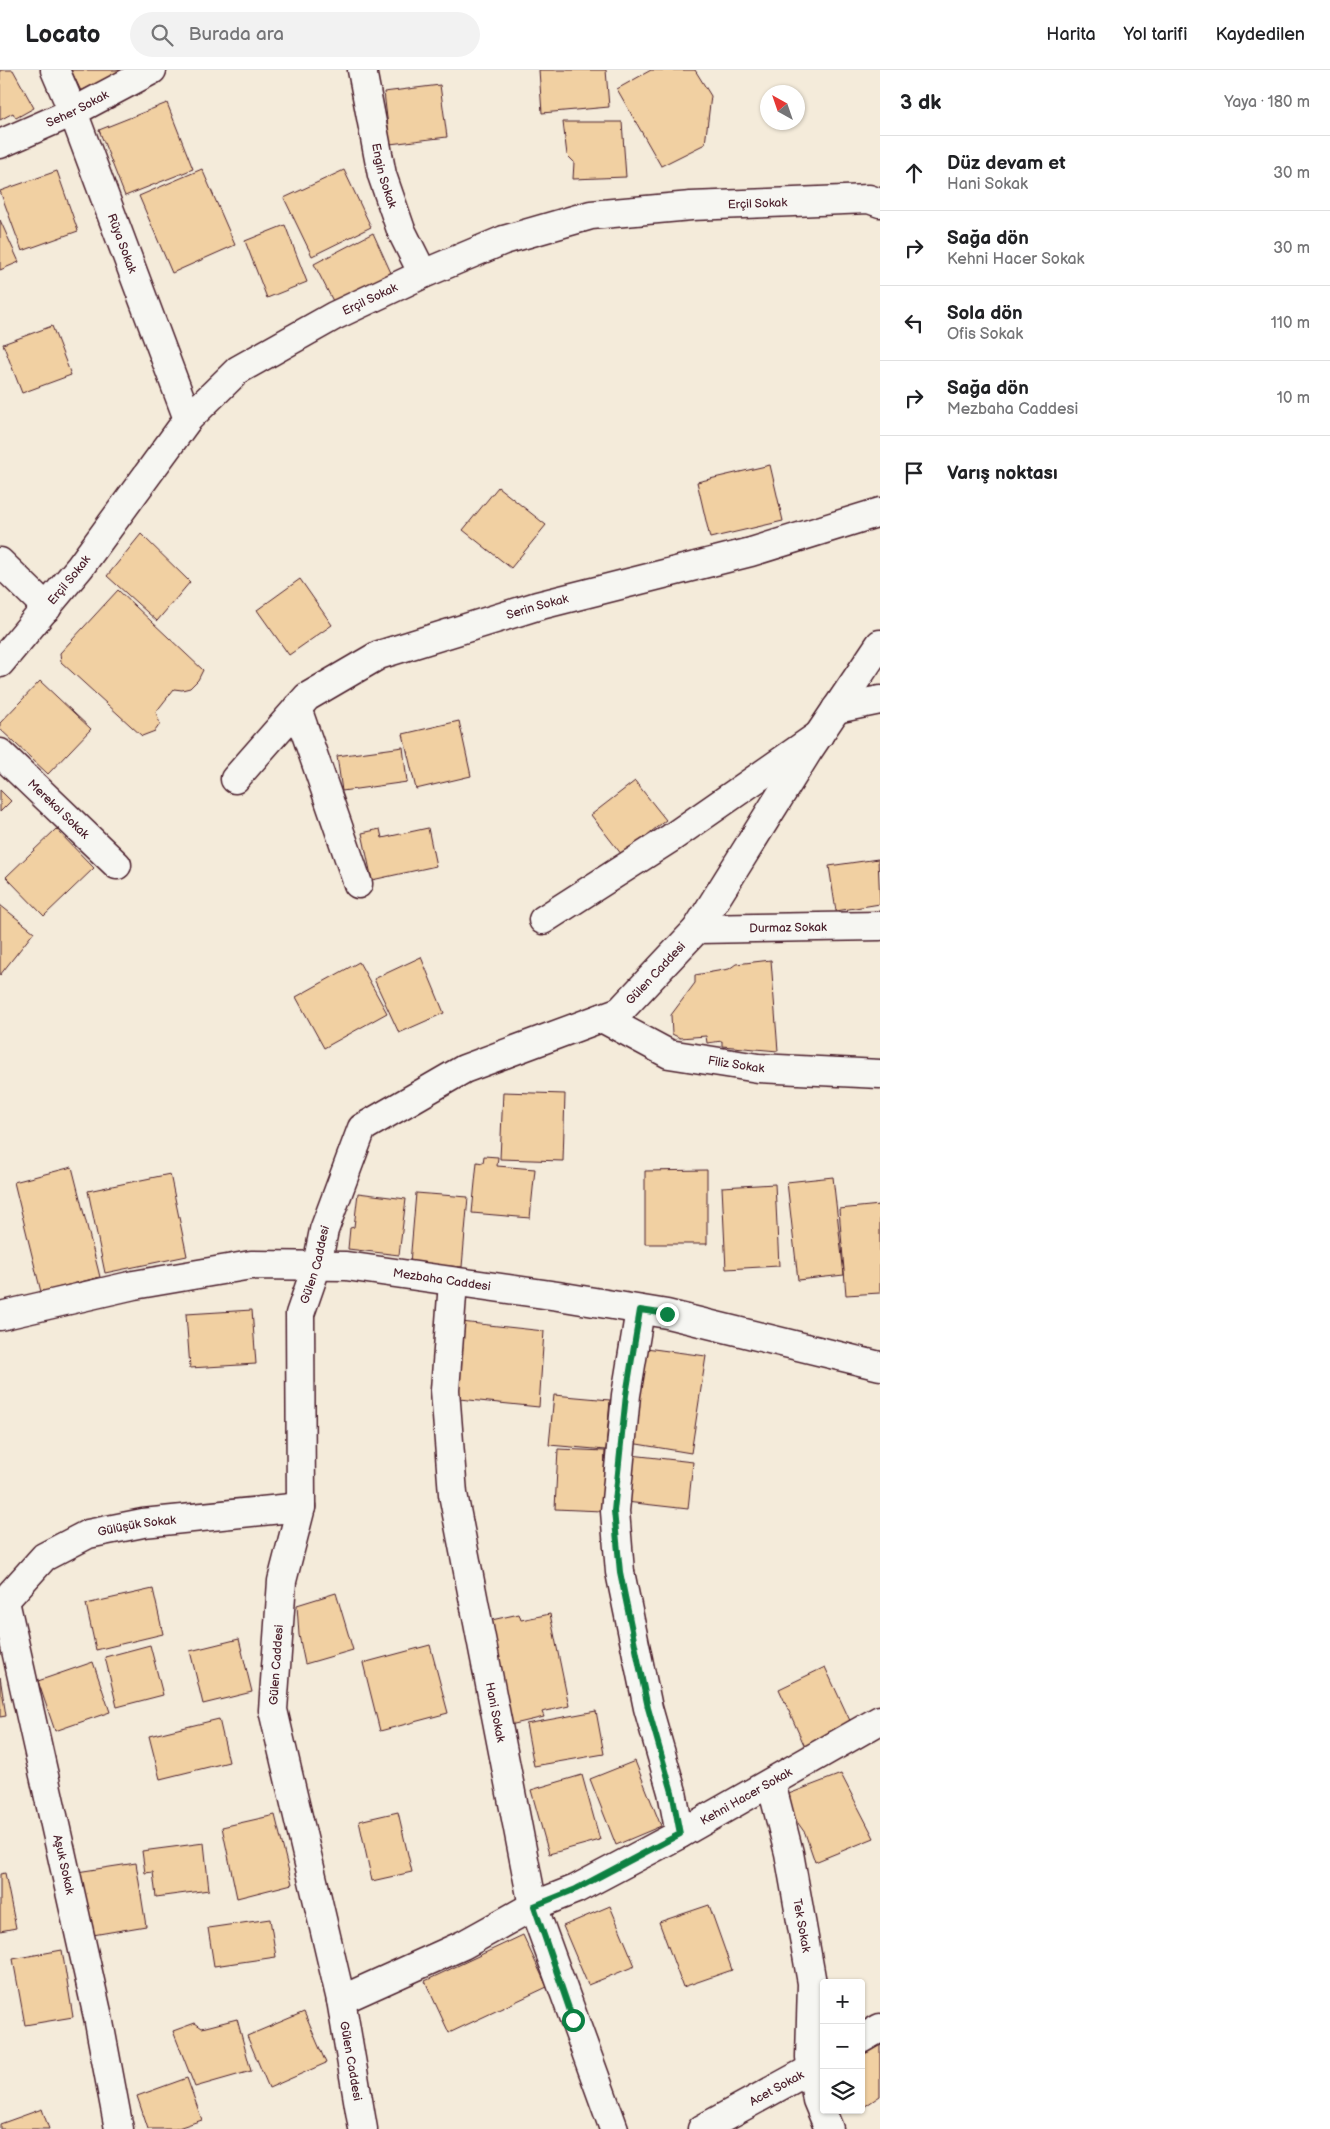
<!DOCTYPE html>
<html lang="tr">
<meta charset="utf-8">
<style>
body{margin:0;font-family:"Balsamiq Sans",sans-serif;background:#f2f2f2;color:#202124}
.controls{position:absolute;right:15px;bottom:15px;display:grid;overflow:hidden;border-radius:5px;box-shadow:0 1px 4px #0004}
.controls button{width:45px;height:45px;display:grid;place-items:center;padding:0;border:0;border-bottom:1px solid #e0e0e0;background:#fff;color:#202124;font:25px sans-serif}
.compass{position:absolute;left:760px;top:15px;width:45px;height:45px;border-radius:50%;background:#fff;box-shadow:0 1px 4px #0004;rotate:320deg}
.stop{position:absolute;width:15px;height:15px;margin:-11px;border:4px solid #0b8043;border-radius:50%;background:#fff}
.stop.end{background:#0b8043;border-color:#fff;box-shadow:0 1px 5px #0008}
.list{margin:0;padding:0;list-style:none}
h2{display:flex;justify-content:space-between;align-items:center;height:65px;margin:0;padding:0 20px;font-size:21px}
h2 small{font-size:16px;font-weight:400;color:#757577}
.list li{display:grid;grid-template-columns:32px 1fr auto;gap:15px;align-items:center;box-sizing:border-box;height:75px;padding:0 20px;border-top:1px solid #e0e0e0}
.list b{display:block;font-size:19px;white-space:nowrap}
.list p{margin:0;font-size:16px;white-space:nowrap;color:#757577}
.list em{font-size:16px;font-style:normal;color:#757577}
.icon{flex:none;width:28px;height:28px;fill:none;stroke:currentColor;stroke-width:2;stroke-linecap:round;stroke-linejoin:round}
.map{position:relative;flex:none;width:880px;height:2059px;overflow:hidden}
header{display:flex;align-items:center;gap:30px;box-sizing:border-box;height:70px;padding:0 25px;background:#fff;border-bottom:1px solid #e0e0e0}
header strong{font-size:24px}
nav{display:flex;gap:28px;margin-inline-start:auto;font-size:18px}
.search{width:350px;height:45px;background:#f2f2f2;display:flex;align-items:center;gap:12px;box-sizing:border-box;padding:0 18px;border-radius:28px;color:#757577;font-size:19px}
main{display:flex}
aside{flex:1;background:#fff}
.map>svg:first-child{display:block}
.building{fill:#f1d0a2;stroke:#4a1f2b}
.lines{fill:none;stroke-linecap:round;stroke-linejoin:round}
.street-casing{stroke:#4a1f2b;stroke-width:31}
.secondary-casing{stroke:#4a1f2b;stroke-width:31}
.street{stroke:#f6f6f2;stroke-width:28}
.secondary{stroke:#f6f6f2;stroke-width:28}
.route{stroke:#0b8043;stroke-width:6}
.labels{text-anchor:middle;stroke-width:4;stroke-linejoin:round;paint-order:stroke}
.street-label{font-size:12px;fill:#4a1f2b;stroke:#f6f6f2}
</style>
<header>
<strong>Locato</strong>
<div class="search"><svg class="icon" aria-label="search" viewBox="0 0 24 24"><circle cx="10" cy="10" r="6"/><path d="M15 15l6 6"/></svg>Burada ara</div>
<nav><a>Harita</a><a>Yol tarifi</a><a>Kaydedilen</a></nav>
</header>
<main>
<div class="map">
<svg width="880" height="2059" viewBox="0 0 880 2059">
<rect width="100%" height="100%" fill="#f4ebda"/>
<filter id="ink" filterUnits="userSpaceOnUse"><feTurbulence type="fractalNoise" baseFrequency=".02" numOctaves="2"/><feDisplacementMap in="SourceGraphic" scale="10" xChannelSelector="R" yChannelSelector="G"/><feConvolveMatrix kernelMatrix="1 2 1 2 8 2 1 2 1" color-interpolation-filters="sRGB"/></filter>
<g filter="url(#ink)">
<!-- building -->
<path class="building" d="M0 0H13L34 38 16 48 13 43 0 50Z
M71 0H123L81 21Z
M539 0H606L609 37 542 43Z
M651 0H695L711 26 705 74 661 96 617 19Z
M440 15 447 67 390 74 384 22Z
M167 33 193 99 125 126 99 60Z
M563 52H622L626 107 573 109 574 92 567 85Z
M202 99 235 175 172 203 139 126Z
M344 100 371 157 312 186 284 128Z
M57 101 78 161 22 181 0 121Z
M0 150 19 192 0 200Z
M285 155 307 212 267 228 245 171Z
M373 163 392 205 335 235 314 194Z
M52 256 71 305 22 323 3 274Z
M770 395 783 451 710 468 697 412Z
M498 417 546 455 511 498 463 460Z
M141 464 190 512 157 551 107 506Z
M300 509 332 555 289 585 257 540Z
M118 520 203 600 198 610 190 618 182 620 174 619 156 642 160 654 155 661 142 666 61 592 60 583Z
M40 611 91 659 48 704 0 659V653Z
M459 651 471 706 416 719 403 664Z
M403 677 407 712 342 721 337 686Z
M635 711 666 750 622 785 591 745Z
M0 720 11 731 0 742Z
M428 758 436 796 372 810 362 763 380 759 382 768Z
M56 759 94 798 44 846 6 807Z
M878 789 880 834 836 841 829 796Z
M0 835 34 862 0 905Z
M421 887 444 943 399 963 374 909Z
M771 890 778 981 722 976V971L707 973 706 966 680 968 672 964 671 945 695 913V905L729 899 736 894Z
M359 892 387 943 324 978 296 927Z
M503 1022 565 1024 563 1091 500 1089Z
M484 1086 498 1087 497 1096 535 1099 530 1148 472 1143 477 1092 483 1093Z
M72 1097 100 1207 41 1222 14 1112Z
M707 1100V1174H645V1101Z
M170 1104 187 1186 105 1203 88 1121Z
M833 1107 844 1205 798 1210 787 1112Z
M775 1114 779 1196 726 1199 722 1117Z
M358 1123 406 1129 399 1185 348 1179 350 1158 354 1157Z
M416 1123 468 1127 462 1197 410 1193Z
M880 1135V1223L846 1225 839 1139Z
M252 1240 256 1294 190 1298 186 1244Z
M461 1252 544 1261 539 1337 459 1329Z
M646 1278 706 1286 691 1383 631 1373Z
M554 1325 610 1330 606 1380 549 1375Z
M558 1379 605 1381 602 1441 555 1439Z
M631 1385 693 1392 688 1439 626 1432Z
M153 1519 163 1564 96 1580 86 1534Z
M336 1523 353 1580 305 1594 299 1565 297 1535Z
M519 1544 521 1550 550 1544 569 1636 542 1642 544 1647 510 1655 487 1551Z
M239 1569 252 1622 203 1634 190 1581Z
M150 1575 163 1625 117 1637 105 1587Z
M430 1575 448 1643 380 1661 363 1593Z
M93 1592 110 1642 55 1661 38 1611Z
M825 1597 852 1655 805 1677 779 1619Z
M0 1607 6 1646 0 1647Z
M596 1641 604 1684 534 1696 526 1654Z
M219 1649 229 1692 160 1709 149 1666Z
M635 1691 661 1756 616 1775 590 1709Z
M841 1704 874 1768 815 1792 805 1763 793 1746 786 1725Z
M582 1705 600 1770 549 1784 531 1720Z
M398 1742 412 1802 372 1811 359 1751Z
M275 1745 292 1814 237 1828 222 1757Z
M204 1773 209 1820 156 1827 153 1802 145 1803 142 1781Z
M136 1793 146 1856 87 1866 77 1802Z
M5 1803 16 1858 0 1861V1804Z
M709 1835 732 1900 683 1917 659 1852Z
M610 1836 635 1896 588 1915 563 1856Z
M270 1849 276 1887 214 1896 208 1858Z
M523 1865 547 1917 449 1963 425 1911Z
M62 1880 73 1947 25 1955 13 1889Z
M304 1942 326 1993 269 2018 247 1966Z
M237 1949 251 2001 195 2017 173 1961 195 1953 202 1958Z
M880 1969V2026L861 2039V1983Z
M187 2008 202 2050 175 2059H148L137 2026Z
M42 2039 49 2059H0V2054Z"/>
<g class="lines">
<defs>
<g id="street">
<path id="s1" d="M55 0 73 42 188 349"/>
<path id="s2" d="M362 0 382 105 401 160 423 204"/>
<path id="s3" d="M0 74 73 42 152 0"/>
<path d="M0 492 47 538"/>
<path id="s4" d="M0 593 80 497 188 349 238 300 334 246 423 204 504 170 591 145 691 136 869 129 880 133"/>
<path d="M297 638 358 814"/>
<path d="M836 639 880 630"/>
<path id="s5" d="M0 683 117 795"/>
<path id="s6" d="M235 709 307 627 379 585 537 536 751 482 880 442"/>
<path d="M543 850 671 768 819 665"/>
<path id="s7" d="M697 859 880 856"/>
<path id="s8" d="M602 948 669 984 758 998 880 1004"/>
<path id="s9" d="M453 1212 445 1320 453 1424 533 1836 614 2059"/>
<path d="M640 1240 626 1325 615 1441 620 1502 648 1638 672 1722 680 1764"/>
<path id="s10" d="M5 1531 98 1947 119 2059"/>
<path id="s11" d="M0 1536 44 1487 88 1464 143 1453 301 1437"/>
<path id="s12" d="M771 1713 789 1783 812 1913 810 1987 817 2030 829 2059"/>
<path id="s13" d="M341 1930 463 1875 533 1836 576 1819 680 1764 880 1650"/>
<path d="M861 1969 880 1958"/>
<path id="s14" d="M702 2059 824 1992"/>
</g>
<g id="secondary">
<path id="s15" d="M0 1246 134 1215 251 1195 346 1196 558 1226 667 1244 880 1296"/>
<path id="s16" d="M363 2059 341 1930 273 1640 282 1511 301 1437 300 1244 317 1195 324 1160 362 1058 464 999 620 941 697 859 808 681 880 574"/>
</g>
</defs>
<!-- street casing -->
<use href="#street" class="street-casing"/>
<!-- secondary casing -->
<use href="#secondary" class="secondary-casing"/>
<!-- street -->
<use href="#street" class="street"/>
<!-- secondary -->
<use href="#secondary" class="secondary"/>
</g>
</g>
<g class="lines" filter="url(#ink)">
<!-- route -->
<path class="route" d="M573 1950 534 1836 576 1819 680 1764 672 1722 648 1638 620 1502 614 1441 626 1325 640 1240 667 1244"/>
</g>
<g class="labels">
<!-- street labels -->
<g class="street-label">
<text dy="4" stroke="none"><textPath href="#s3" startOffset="85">Seher Sokak</textPath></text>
<text dy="4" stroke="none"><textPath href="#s2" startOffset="108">Engin Sokak</textPath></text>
<text dy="4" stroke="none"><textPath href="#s4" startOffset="932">Erçil Sokak</textPath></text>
<text dy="4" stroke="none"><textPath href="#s1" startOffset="186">Rüya Sokak</textPath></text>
<text dy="4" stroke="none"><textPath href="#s4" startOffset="528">Erçil Sokak</textPath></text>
<text dy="4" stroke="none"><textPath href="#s4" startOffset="108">Erçil Sokak</textPath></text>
<text dy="4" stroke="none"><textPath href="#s6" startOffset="358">Serin Sokak</textPath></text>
<text dy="4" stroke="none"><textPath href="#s5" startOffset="81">Merekol Sokak</textPath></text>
<text dy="4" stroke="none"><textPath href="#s7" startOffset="91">Durmaz Sokak</textPath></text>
<text dy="4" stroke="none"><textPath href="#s16" startOffset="1360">Gülen Caddesi</textPath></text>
<text dy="4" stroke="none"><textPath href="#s8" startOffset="144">Filiz Sokak</textPath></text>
<text dy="4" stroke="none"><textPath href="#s16" startOffset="879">Gülen Caddesi</textPath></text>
<text dy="4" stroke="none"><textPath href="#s15" startOffset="448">Mezbaha Caddesi</textPath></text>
<text dy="4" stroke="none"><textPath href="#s11" startOffset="165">Gülüşük Sokak</textPath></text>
<text dy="4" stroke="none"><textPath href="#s16" startOffset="474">Gülen Caddesi</textPath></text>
<text dy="4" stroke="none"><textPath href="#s9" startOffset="435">Hani Sokak</textPath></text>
<text dy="4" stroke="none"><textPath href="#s13" startOffset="454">Kehni Hacer Sokak</textPath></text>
<text dy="4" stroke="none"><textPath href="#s10" startOffset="270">Aşuk Sokak</textPath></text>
<text dy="4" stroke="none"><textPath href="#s12" startOffset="146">Tek Sokak</textPath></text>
<text transform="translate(351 1991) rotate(80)" y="4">Gülen Caddesi</text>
<text dy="4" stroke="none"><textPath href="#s14" startOffset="85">Acet Sokak</textPath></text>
</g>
</g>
</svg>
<div class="controls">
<button>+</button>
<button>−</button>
<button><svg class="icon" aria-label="layers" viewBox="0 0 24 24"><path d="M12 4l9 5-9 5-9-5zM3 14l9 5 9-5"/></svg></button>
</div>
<svg class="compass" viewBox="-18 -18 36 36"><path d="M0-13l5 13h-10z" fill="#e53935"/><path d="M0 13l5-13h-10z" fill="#757577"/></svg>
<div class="stop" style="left:573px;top:1950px"></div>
<div class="stop end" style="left:667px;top:1244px"></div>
</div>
<aside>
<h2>3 dk<small>Yaya · 180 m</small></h2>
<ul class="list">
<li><svg class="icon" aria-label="ahead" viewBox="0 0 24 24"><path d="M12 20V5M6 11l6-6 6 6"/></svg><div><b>Düz devam et</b><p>Hani Sokak</p></div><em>30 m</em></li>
<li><svg class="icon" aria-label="right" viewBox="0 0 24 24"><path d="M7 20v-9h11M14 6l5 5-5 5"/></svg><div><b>Sağa dön</b><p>Kehni Hacer Sokak</p></div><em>30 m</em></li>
<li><svg class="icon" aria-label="left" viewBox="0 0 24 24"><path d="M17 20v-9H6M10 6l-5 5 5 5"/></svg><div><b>Sola dön</b><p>Ofis Sokak</p></div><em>110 m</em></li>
<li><svg class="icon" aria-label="right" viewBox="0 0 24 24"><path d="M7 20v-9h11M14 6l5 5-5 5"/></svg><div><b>Sağa dön</b><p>Mezbaha Caddesi</p></div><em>10 m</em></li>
<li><svg class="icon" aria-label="arrive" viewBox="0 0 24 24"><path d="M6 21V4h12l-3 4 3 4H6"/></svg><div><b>Varış noktası</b></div></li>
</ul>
</aside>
</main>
